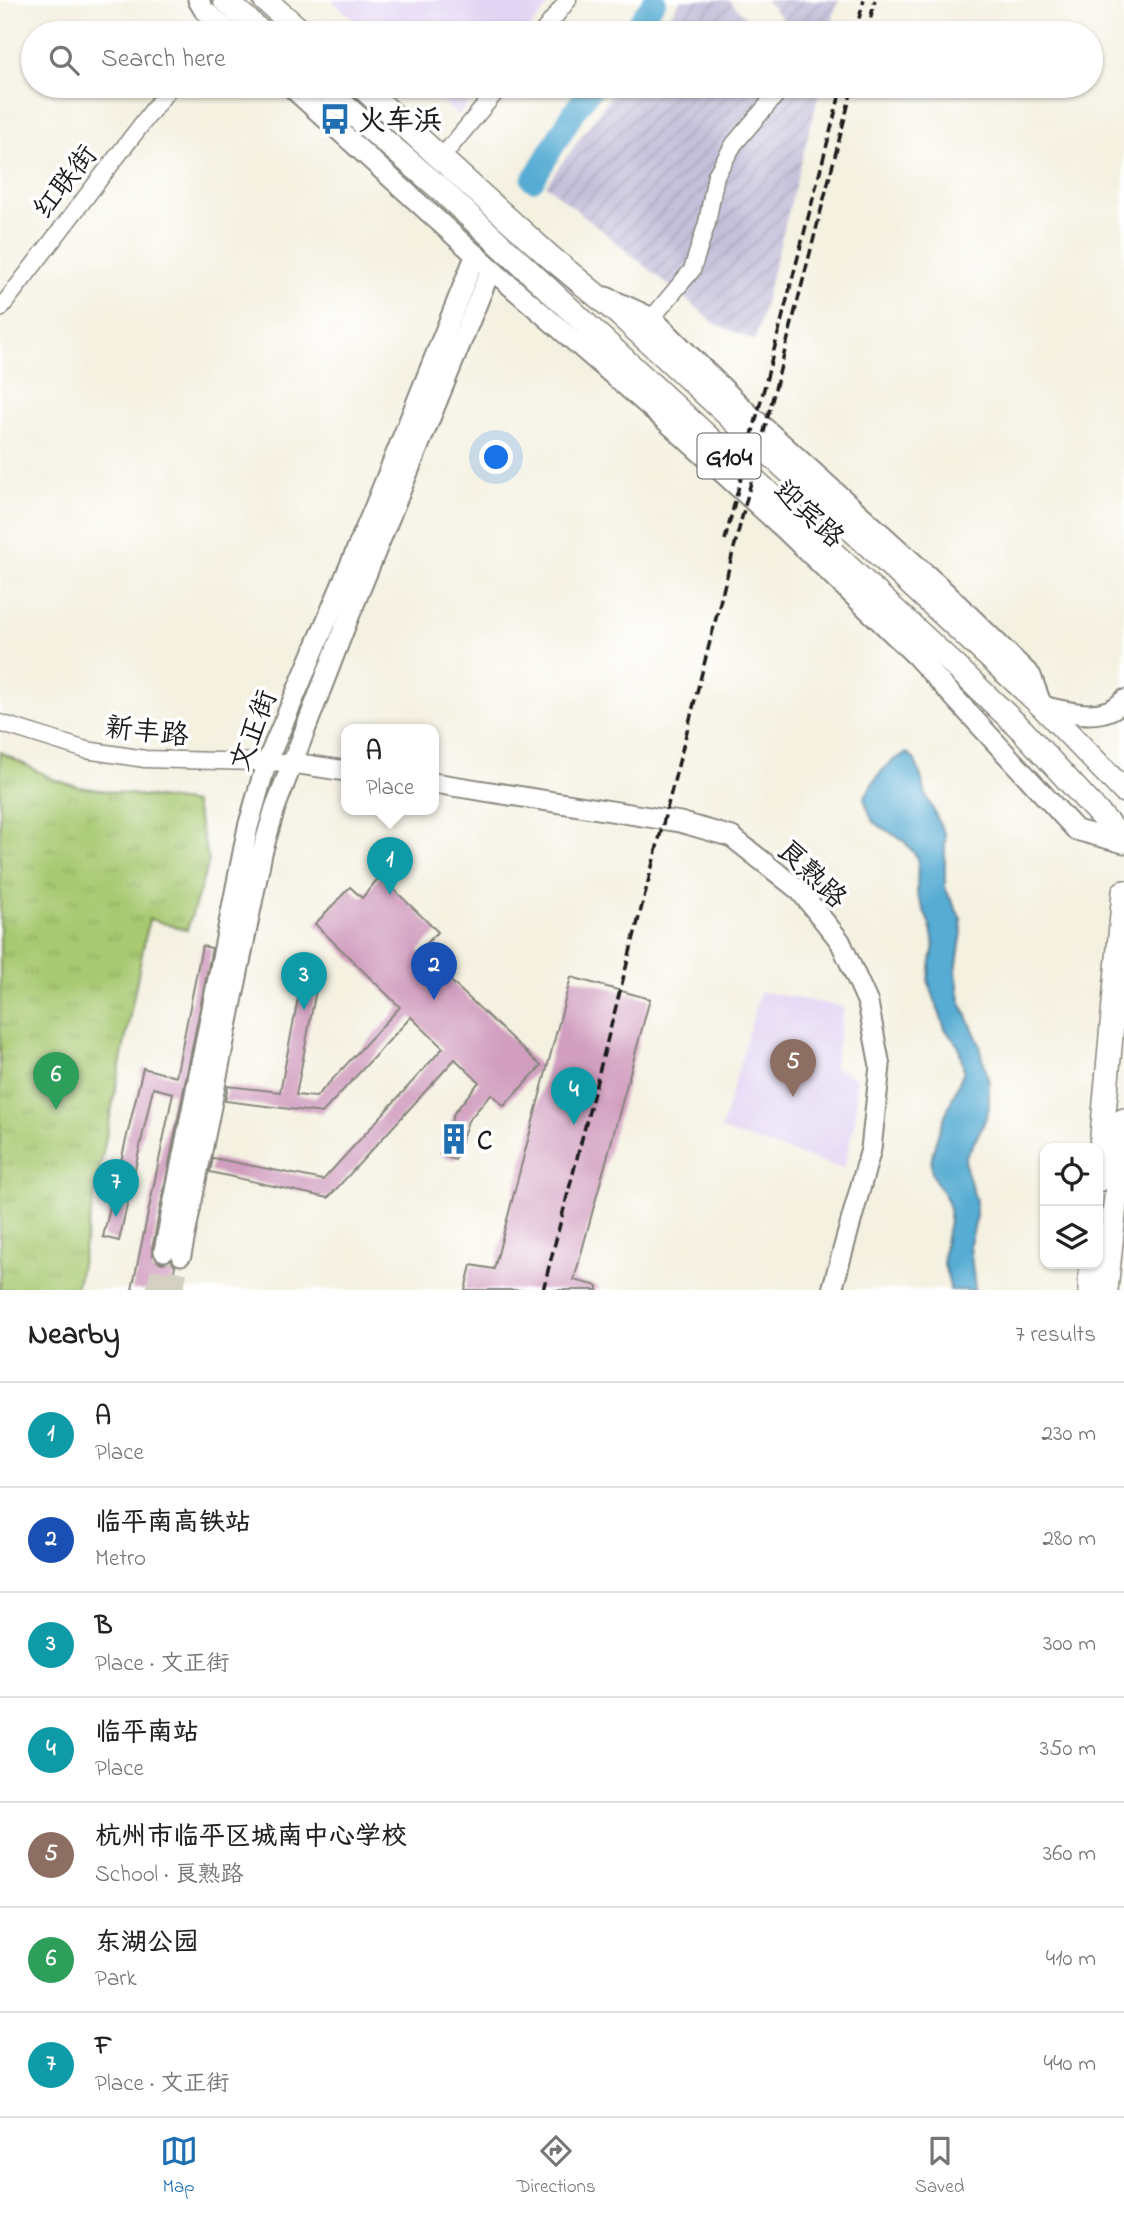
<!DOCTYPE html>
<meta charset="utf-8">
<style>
body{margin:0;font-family:"Indie Flower","LXGW WenKai TC",sans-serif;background:#f6f6f6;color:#222}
.controls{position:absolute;right:21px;bottom:21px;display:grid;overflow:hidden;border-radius:14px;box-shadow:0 2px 5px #0004}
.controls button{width:63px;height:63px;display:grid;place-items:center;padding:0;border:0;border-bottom:2px solid #e0e0e0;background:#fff;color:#222;font:35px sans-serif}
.you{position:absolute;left:497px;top:458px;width:24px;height:24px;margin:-18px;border:5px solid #fff;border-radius:50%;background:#1a73e8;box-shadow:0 0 0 10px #1a73e833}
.badge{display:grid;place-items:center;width:46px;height:46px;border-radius:50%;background:#1f6fb2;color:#fff;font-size:23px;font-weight:700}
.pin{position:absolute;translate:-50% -58px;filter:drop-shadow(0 2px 4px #0008)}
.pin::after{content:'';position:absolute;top:37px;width:24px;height:21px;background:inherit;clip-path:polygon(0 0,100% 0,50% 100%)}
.popup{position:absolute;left:341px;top:724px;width:98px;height:91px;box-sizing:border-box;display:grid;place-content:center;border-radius:14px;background:#fff;filter:drop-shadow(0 2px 5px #0005);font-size:23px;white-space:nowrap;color:#767676}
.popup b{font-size:26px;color:#222}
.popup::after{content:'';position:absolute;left:50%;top:100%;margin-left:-14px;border:14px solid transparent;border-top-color:#fff}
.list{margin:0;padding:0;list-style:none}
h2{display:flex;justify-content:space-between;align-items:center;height:91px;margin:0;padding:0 28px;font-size:30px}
h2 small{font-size:23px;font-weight:400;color:#767676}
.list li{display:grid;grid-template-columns:46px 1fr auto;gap:21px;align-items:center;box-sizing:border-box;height:105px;padding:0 28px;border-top:2px solid #e0e0e0}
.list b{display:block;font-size:26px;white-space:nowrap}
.list p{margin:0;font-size:23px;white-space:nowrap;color:#767676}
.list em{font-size:23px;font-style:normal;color:#767676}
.icon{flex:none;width:38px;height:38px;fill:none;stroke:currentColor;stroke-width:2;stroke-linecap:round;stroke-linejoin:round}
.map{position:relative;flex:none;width:1124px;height:1290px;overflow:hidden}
.search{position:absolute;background:#fff;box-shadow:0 2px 5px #0004;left:21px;right:21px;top:21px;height:77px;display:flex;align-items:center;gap:18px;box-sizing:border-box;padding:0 24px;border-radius:38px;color:#767676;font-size:26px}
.sheet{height:826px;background:#fff}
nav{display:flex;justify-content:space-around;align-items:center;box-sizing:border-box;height:98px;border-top:2px solid #e0e0e0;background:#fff;font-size:19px;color:#767676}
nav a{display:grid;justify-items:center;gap:4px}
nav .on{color:#1f6fb2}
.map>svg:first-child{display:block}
.built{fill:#e2d4f3}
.industrial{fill:url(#industrial-furrows)}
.park{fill:url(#park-tufts);stroke:#627246;stroke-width:2}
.water{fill:#57acd3;stroke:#3a6478;stroke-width:2}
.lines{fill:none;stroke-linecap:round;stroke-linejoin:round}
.river{stroke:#57acd3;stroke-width:23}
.building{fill:#d19ebf}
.major-tunnel{stroke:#d4d1c3;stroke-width:19;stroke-dasharray:19 10;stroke-linecap:butt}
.minor-casing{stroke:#88867e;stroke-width:19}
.major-casing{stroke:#88867e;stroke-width:23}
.highway-casing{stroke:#88867e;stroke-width:26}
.minor{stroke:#fff;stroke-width:16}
.major{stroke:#fff;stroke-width:19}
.highway{stroke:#fff;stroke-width:23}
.rail{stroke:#1c1c1c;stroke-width:3.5;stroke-dasharray:10 5;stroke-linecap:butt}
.labels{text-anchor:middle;stroke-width:7;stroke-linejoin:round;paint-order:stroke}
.shield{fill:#fff;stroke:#606060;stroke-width:2}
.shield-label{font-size:26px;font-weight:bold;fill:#1c1c1c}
.poi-label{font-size:28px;font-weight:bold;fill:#1c1c1c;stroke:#fff;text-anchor:start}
.street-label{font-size:28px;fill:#1c1c1c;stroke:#fff}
</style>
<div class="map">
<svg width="1124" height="1290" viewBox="0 0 1124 1290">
<defs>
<pattern id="industrial-furrows" width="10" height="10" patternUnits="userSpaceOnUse" patternTransform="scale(1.75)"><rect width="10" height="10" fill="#c5c0da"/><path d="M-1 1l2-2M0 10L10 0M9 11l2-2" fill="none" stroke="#a9a4ba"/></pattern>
<pattern id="park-tufts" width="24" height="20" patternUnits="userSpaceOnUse" patternTransform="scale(1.75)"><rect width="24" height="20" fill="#a7c971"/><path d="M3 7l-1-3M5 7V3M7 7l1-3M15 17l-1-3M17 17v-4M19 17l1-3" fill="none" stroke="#8fac61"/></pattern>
</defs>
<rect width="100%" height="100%" fill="#fff"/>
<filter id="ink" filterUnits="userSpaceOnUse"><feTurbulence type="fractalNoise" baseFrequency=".0143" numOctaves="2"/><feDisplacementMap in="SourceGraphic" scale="14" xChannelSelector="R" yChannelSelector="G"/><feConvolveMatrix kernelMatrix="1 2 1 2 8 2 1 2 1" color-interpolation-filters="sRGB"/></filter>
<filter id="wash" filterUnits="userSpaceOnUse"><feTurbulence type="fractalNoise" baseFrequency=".00686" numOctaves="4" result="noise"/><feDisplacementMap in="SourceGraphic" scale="28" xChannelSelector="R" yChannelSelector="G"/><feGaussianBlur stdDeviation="1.57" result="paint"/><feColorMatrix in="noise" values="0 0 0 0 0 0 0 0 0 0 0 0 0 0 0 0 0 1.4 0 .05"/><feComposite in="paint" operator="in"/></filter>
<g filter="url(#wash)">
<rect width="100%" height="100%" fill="#f4f1e1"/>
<!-- built -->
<path class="built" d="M332 0H553L526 33H368Z
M425 86H482L458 116Z
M760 991 844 1007 834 1067 856 1078V1116L844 1169 721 1130Z"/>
<!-- industrial -->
<path class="industrial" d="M681 0H729L761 33H657Z
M765 0H838L829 33H796Z
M618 86H811L819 93 755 341 716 324 546 185Z"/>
<!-- park -->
<path class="park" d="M0 752 55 780 79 787 194 803 209 861 187 930 149 919 76 1290H0Z"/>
<!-- water -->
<path class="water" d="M907 753 914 759 919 770 926 795 945 835V888L961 919 962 932 956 971 960 1000 980 1045 989 1084V1108L982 1128 965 1158 966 1168 976 1201V1219L970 1245 975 1290H950C950 1280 946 1274 944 1264 941 1244 952 1225 949 1205 946 1192 931 1181 931 1167 931 1142 955 1094 964 1070L959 1047 945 1029 928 980 934 944 930 925 917 894 918 858 904 841 873 822 864 799C873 780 886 761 907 753Z"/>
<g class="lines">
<!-- river -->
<path class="river" d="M631 33 655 0
M533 180 573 113 593 86"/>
</g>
<g id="blocks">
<!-- building -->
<path class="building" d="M380 876 438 932 419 951 541 1066 504 1106 491 1094 468 1121 455 1160 440 1155 454 1113 479 1082 455 1059 328 1198 210 1172 213 1158 323 1180 443 1048 411 1017 322 1113 225 1101 228 1086 280 1092 300 988 316 990 296 1095 316 1097 400 1007 315 924 350 887 362 898Z
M202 946 212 948 152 1249 153 1256 157 1261 162 1263 171 1261 175 1266 170 1290H132L173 1093 153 1088 119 1241 103 1237 143 1068 176 1077Z
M571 977 650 999 574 1280 598 1286V1290H465L471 1265 494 1269Z"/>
</g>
</g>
<g filter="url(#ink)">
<use href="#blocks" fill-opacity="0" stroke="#88867e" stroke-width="2"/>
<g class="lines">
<!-- major-tunnel -->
<path class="major-tunnel" d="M156 1290 164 1251
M174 1290 181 1255"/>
<defs>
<path id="minor" d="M542 33 568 0
M441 158 501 86
M0 309 171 86
M652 318 692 270 707 223 716 175 734 144 781 89
M0 723 86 750 145 759 293 763"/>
<path id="major" d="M198 0 204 10 231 33
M290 86 491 269 667 422 784 529 916 656 1076 830 1124 843
M606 297 652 318 747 412 938 585 1031 676 1042 706C1068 712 1104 723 1124 700
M293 763 346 771
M434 783 680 822 732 837 800 891 840 941 868 1003 880 1066 871 1149 832 1290
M164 1251 248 827 266 764 375 506 476 254
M181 1255 262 853 275 808 346 624 491 269"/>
<path id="highway" d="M225 0 262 33
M265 0 303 33
M321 86 438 187 954 665 1022 730 1124 841
M361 86 549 256 619 314 1042 706 1124 791
M1098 1180 1124 892
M1090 1290 1091 1264
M1106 1290 1124 1120"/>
</defs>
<!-- minor casing -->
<use href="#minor" class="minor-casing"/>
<!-- major casing -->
<use href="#major" class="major-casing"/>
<!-- highway casing -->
<use href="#highway" class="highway-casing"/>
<!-- minor -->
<use href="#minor" class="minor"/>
<!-- major -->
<use href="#major" class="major"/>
<!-- highway -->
<use href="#highway" class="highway"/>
<!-- rail -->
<path class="rail" d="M855 33 864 0
M867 33 875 0
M725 540 842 86
M543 1290 853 86"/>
</g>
</g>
<!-- icons -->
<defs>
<symbol id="bus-bare" viewBox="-9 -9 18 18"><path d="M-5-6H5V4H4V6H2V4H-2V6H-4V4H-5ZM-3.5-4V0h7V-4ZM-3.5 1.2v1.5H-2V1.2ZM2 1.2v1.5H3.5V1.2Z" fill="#1f6fb2" stroke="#fff" stroke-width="2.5" paint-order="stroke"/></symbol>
<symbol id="building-bare" viewBox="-9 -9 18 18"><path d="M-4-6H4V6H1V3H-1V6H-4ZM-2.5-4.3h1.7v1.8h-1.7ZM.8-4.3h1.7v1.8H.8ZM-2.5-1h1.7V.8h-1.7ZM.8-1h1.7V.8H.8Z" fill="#1f6fb2" stroke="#fff" stroke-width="2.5" paint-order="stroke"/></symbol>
</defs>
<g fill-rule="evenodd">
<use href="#bus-bare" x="313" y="97" width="44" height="44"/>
<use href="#building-bare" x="432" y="1117" width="44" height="44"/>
</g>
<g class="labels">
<!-- shield labels -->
<rect class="shield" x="697.5" y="433.5" width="63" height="45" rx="5"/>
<g class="shield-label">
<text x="729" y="465">G104</text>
</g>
<!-- poi labels -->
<g class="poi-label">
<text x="358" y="129">火车浜</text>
<text x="477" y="1149">C</text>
</g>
<!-- street labels -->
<g class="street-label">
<text transform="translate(64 181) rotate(-52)" y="10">红联街</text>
<text transform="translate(810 513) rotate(43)" y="10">迎宾路</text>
<text transform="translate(147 730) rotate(6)" y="10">新丰路</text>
<text transform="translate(252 730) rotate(-69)" y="10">文正街</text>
<text transform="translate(813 873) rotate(44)" y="10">良熟路</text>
</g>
</g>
</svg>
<div class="controls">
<button><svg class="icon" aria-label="locate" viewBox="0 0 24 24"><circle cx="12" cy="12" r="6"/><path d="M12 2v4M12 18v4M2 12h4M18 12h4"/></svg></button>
<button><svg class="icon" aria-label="layers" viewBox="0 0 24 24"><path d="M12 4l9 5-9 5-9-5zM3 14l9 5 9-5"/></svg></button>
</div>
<div class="you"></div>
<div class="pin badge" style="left:390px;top:895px;background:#0f9aa8">1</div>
<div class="popup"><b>A</b>Place</div>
<div class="pin badge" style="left:434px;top:1000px;background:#1a4fb4">2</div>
<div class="pin badge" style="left:304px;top:1010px;background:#0f9aa8">3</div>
<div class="pin badge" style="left:574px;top:1125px;background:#0f9aa8">4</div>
<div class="pin badge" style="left:793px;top:1097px;background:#8d6e63">5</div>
<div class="pin badge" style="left:56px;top:1110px;background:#2e9e5b">6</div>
<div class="pin badge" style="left:116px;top:1217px;background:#0f9aa8">7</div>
<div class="search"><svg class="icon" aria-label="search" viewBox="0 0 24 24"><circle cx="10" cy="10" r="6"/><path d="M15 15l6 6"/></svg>Search here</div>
</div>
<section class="sheet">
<h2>Nearby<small>7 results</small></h2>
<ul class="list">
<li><span class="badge" style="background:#0f9aa8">1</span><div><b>A</b><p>Place</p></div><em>230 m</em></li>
<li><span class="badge" style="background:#1a4fb4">2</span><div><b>临平南高铁站</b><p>Metro</p></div><em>280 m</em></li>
<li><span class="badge" style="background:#0f9aa8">3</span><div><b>B</b><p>Place · 文正街</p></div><em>300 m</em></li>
<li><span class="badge" style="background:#0f9aa8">4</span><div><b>临平南站</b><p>Place</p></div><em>350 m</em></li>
<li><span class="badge" style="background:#8d6e63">5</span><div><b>杭州市临平区城南中心学校</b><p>School · 良熟路</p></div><em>360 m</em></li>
<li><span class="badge" style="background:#2e9e5b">6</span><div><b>东湖公园</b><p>Park</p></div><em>410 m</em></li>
<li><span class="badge" style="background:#0f9aa8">7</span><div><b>F</b><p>Place · 文正街</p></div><em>440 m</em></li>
</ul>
</section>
<nav>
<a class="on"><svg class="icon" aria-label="map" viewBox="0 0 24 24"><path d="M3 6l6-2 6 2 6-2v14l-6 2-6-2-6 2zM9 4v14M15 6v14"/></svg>Map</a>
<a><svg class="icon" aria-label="directions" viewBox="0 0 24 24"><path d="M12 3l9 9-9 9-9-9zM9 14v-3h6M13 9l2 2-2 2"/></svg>Directions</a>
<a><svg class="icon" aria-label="saved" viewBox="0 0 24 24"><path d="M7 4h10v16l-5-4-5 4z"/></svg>Saved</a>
</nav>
